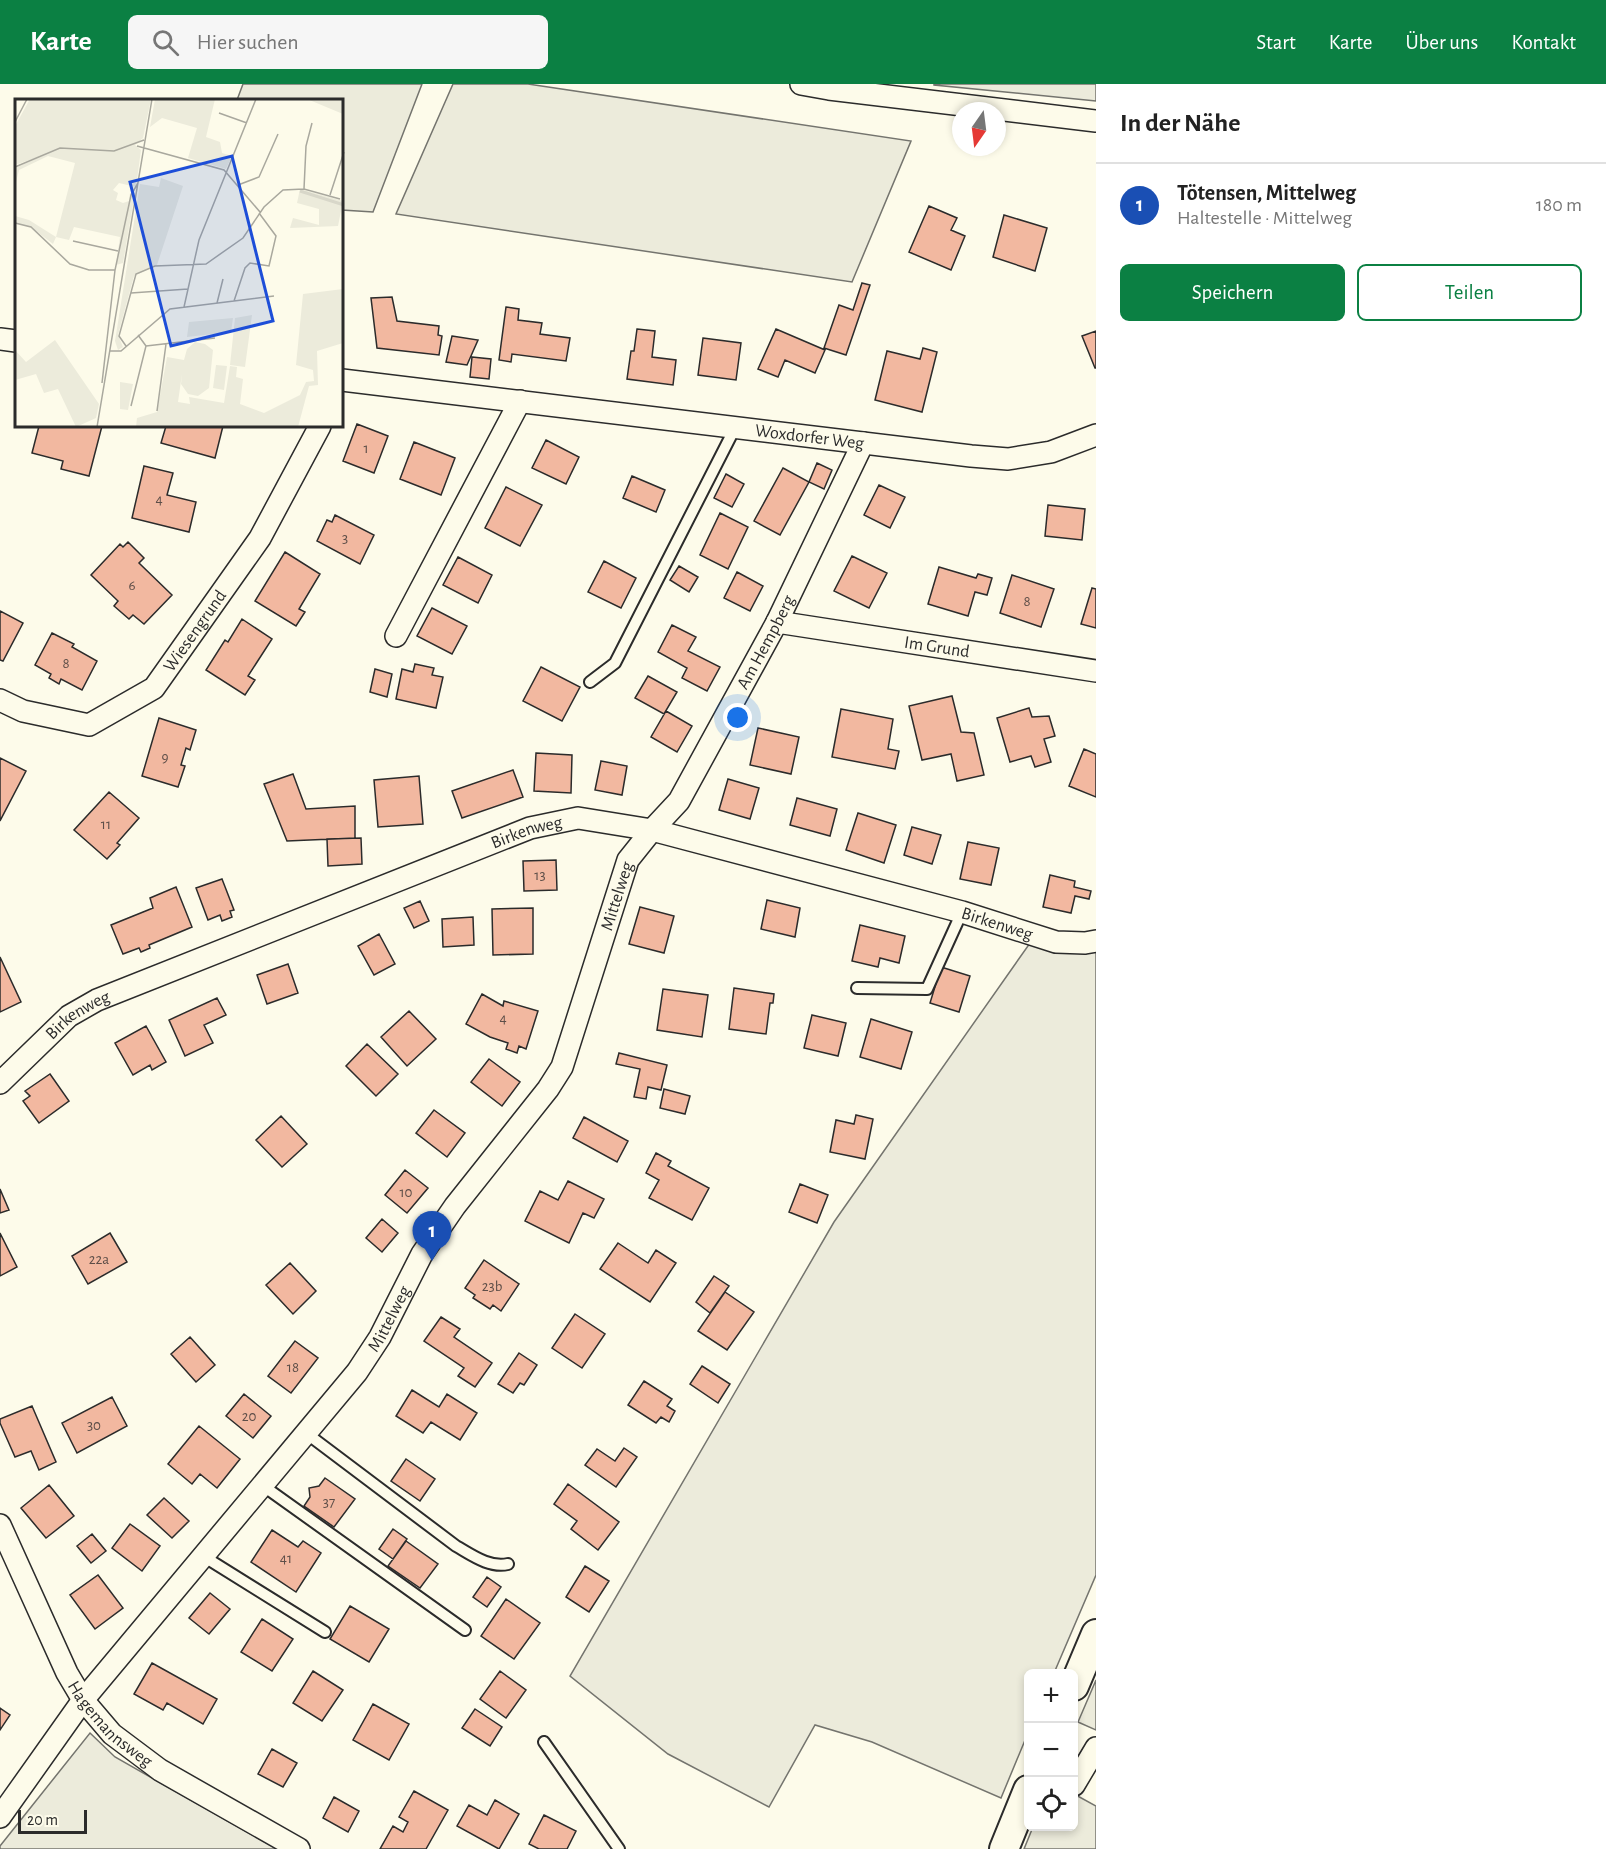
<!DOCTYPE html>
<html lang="de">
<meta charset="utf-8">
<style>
body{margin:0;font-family:"Alegreya Sans",sans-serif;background:#f6f6f6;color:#222}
.controls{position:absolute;right:18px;bottom:18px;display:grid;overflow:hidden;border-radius:9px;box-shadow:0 3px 9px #0003}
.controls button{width:54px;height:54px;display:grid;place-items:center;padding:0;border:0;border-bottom:2px solid #e0e0e0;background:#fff;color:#222;font:30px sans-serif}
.compass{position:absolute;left:952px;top:18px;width:54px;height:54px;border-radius:50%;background:#fff;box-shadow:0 3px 9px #0003;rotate:194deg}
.scale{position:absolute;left:18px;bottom:15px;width:69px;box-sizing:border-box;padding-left:6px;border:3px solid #2b2b2b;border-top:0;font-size:16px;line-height:21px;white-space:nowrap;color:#2b2b2b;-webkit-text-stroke:4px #fdfbea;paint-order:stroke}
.you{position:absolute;left:738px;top:634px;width:21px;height:21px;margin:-15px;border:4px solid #fff;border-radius:50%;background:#1a73e8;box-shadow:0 0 0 9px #1a73e833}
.badge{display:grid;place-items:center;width:39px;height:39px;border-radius:50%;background:#0b8043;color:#fff;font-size:20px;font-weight:700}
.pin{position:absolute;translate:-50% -50px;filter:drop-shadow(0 2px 3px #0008)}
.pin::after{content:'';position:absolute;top:32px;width:21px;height:18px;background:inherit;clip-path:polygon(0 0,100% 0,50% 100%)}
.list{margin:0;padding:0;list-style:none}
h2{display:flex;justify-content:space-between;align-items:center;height:78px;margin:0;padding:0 24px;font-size:26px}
h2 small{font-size:20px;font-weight:400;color:#767676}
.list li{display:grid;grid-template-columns:39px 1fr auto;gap:18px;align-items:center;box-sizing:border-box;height:84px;padding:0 24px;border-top:2px solid #e0e0e0}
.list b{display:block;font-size:22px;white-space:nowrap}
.list p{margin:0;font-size:20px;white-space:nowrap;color:#767676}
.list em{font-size:20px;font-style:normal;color:#767676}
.actions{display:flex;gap:12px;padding:18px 24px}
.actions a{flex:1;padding:14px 0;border:2px solid #0b8043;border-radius:9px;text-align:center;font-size:21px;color:#0b8043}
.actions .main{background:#0b8043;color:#fff}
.icon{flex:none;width:33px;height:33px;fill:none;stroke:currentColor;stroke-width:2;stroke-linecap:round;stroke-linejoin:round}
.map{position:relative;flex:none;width:1096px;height:1765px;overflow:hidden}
header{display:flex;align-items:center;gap:36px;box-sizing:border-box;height:84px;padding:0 30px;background:#0b8043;color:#fff}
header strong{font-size:28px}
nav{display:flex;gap:33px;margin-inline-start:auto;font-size:21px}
.search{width:420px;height:54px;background:#f6f6f6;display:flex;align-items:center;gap:15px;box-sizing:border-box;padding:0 21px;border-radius:9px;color:#767676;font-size:22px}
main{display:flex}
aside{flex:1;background:#fff}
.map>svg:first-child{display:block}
.green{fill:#ecebdb;stroke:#74746e;stroke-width:1.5}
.building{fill:#f2b8a0;stroke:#2b2b2b;stroke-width:1.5}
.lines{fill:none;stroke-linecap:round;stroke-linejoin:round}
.lane-casing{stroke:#2b2b2b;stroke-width:14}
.street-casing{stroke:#2b2b2b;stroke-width:24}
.secondary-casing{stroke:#2b2b2b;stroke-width:32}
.lane{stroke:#fdfbea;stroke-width:10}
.street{stroke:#fdfbea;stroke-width:21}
.secondary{stroke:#fdfbea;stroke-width:28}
.labels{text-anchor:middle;stroke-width:4.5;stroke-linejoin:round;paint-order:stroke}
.number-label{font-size:15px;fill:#5d4e48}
.street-label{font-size:18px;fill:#2b2b2b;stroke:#fdfbea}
.inset-river{fill:none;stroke:#d8d7c9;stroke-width:3}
.inset-road{fill:none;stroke:#a9a89e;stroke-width:1.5}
.view{fill:#1d4ed8;fill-opacity:0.15;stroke:#1d4ed8;stroke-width:3}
.inset-edge{fill:none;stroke:#2b2b2b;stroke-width:3}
</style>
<header>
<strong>Karte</strong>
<div class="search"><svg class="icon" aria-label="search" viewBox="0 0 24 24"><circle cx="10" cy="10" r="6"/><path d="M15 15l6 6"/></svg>Hier suchen</div>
<nav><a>Start</a><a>Karte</a><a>Über uns</a><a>Kontakt</a></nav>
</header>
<main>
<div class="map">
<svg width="1096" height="1765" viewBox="0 0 1096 1765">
<rect width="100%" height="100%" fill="#fdfbea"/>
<!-- green -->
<path class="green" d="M243 0H422L373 128 342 126V16H237Z
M453 0H528L911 57 852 198 396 130Z
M1096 0V17L934 1V0Z
M1030 859 1072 869 1096 864V1491L1054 1589 1028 1590V1649L1001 1714 872 1658 815 1641 769 1723 668 1670 570 1592 834 1138Z
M1096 1596V1646L1078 1638Z
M90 1649 115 1673 277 1765H0V1762Z
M1074 1710 1096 1722V1765H1024L1033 1743 1074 1742Z"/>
<!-- building -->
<path class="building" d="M929 122 957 134 951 146 965 152 951 186 909 168Z
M1004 131 1047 144 1035 187 993 173Z
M862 199 870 201 846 271 824 264 839 221 853 226Z
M392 213 397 237 439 242 438 251 442 252 439 271 377 264 371 214Z
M506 223 519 225 518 236 542 239 540 250 570 254 566 277 512 270 511 278 499 276Z
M637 245 655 247 652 273 676 276 673 301 627 295 631 267H634Z
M776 245 825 266 815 289 785 276 778 293 758 285Z
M1096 247V284H1095L1082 252Z
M452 252 478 256 467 281 446 278Z
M703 254 741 259 736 296 698 291Z
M923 264 937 268 922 328 875 316 887 267 920 275Z
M472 273 491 275 489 295 470 293Z
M357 340 388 352 374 389 343 377Z
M39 342H102L89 392 61 385 63 377 32 369Z
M166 342H223L215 374 161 359Z
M546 356 579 373 566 400 532 384Z
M414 358 455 374 441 411 400 395Z
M817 379 832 386 824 405 809 398Z
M144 382 173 389 167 411 196 418 189 448 132 434Z
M783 384 809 398 780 451 754 437Z
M726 390 744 400 732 423 714 414Z
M632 392 665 406 656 428 623 414Z
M879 401 905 413 890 444 864 431Z
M506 403 542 421 520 462 485 444Z
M1048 421 1085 425 1082 456 1045 452Z
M720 429 748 443 728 485 700 471Z
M335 431 374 451 360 480 317 457 327 436 332 438Z
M128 458 144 474 139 479 172 511 144 540 133 531 129 535 114 522 118 517 91 491 120 460 123 463Z
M285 468 320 490 299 525 305 528 296 542 255 517Z
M852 472 887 489 869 524 834 507Z
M458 473 492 491 478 519 443 501Z
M604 477 636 494 621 524 588 508Z
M679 482 698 493 689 508 670 496Z
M939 483 976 494 978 490 992 494 987 511 975 508 968 532 928 520Z
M737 488 763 502 750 527 724 514Z
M1012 491 1054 505 1041 543 1000 529Z
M1092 504 1096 505V544L1081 540Z
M432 524 467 542 452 570 417 552Z
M0 527 23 539 3 577 0 576Z
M242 535 272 555 248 592 255 596 245 611 206 586 225 556 228 558Z
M672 541 696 553 688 567 720 583 707 607 682 594 687 584 658 568Z
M52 549 74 560 72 563 97 577 82 606 61 595 59 600 49 594 51 590 35 581Z
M415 580 434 584 432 591 443 593 436 624 396 615 402 585 413 588Z
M541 583 580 603 562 637 523 617Z
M375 585 392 590 387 613 370 608Z
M648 592 677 608 664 630 635 614Z
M952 612 961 648 974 649 984 691 957 697 951 670 922 676 909 622Z
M1029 624 1032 633 1049 632 1055 652 1044 655 1051 678 1035 683 1031 672 1010 678 997 634Z
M841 625 893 635 888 665 899 667 895 685 832 673Z
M666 627 692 642 677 668 651 653Z
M159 634 196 646 190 666 186 664 181 681 185 682 178 703 142 692Z
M758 644 799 653 791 690 750 681Z
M1084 665 1096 670V713L1069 702Z
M536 669 572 671 571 709 534 707Z
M0 674 26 687 0 737Z
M601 677 627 682 622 711 595 706Z
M513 686 523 713 462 734 452 707Z
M293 690 306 725 355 722V754L287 757 264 700Z
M419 692 423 740 378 743 374 696Z
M728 695 759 704 750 735 719 726Z
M109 708 139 734 117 759 120 761 107 775 74 746Z
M797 714 837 725 830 752 790 741Z
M858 729 896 741 884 779 846 766Z
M912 743 941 751 932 780 904 771Z
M361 754 362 780 328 782 327 755Z
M968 758 999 764 991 801 960 795Z
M556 776 557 806 524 807 523 777Z
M1050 791 1075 797 1074 803 1091 807 1089 815 1075 812 1071 829 1043 823Z
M222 795 234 826 230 827 232 833 222 837 220 831 208 836 196 804Z
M176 803 192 843 149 861 150 864 141 868 139 864 123 870 111 841 153 824 150 814Z
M767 816 800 824 795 853 761 845Z
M420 817 429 837 414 844 404 824Z
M640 823 674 832 664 869 629 860Z
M533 824V870L493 871 492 825Z
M473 833 474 861 443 863 442 835Z
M860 841 905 852 899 879 880 874 878 883 852 877Z
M379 850 395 880 374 891 358 862Z
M0 873 21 918 0 928Z
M288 880 298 909 267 920 257 891Z
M941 883 970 892 959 928 930 919Z
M734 904 774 910 773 919H770L766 950 729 945Z
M663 905 708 911 702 953 657 946Z
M482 910 503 922 504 917 538 927 526 965 519 962 517 969 506 965 508 959 490 953 466 940Z
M217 914 226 931 204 941 213 959 185 972 169 936Z
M409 927 436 955 407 982 381 953Z
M812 931 846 939 838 972 804 964Z
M871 935 912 948 901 985 860 973Z
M146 942 166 978 152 986 150 981 133 991 115 959Z
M367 960 398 990 376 1012 346 982Z
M619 969 667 981 661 1006 648 1003 646 1015 634 1013 640 985 616 980Z
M489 975 520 998 502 1022 471 998Z
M50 990 69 1017 39 1039 23 1017 30 1012 25 1007Z
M664 1005 690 1012 685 1030 660 1024Z
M434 1026 465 1049 447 1073 416 1049Z
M856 1031 873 1035 865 1075 830 1068 836 1036 854 1040Z
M281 1032 307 1060 282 1083 256 1056Z
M584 1033 628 1057 617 1078 573 1054Z
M656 1069 671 1077 668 1082 709 1104 692 1136 649 1114 659 1096 646 1089Z
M405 1086 428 1104 407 1129 385 1111Z
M568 1097 604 1115 594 1134 583 1129 569 1159 525 1137 540 1107 558 1116Z
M800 1100 828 1111 817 1139 789 1128Z
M0 1105 9 1126 0 1129Z
M382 1135 398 1149 382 1168 366 1154Z
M0 1149 17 1183 0 1192Z
M110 1149 127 1178 88 1200 72 1172Z
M618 1159 648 1179 656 1166 676 1179 650 1218 600 1185Z
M484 1176 519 1200 501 1227 493 1221 490 1225 473 1214 475 1211 465 1204Z
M290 1179 316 1207 293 1230 266 1201Z
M714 1192 729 1202 710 1229 696 1218Z
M725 1208 754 1228 727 1266 698 1247Z
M575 1230 605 1250 582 1284 552 1264Z
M441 1233 460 1245 454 1253 492 1279 475 1303 458 1292 464 1284 424 1257Z
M190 1253 215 1281 196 1298 171 1270Z
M295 1257 318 1274 291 1309 268 1292Z
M519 1269 537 1281 524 1301 520 1299 513 1309 498 1300Z
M702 1282 730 1300 718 1319 690 1300Z
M644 1297 672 1315 667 1322 675 1327 669 1338 661 1333 656 1339 628 1321Z
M412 1306 439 1323 447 1310 477 1329 460 1356 431 1338 423 1349 396 1332Z
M244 1310 271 1332 253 1354 226 1332Z
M112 1313 127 1342 77 1369 62 1339Z
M32 1322 56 1378 39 1386 31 1367 15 1373 0 1339V1335Z
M199 1342 240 1375 217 1404 200 1390 192 1400 168 1380Z
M624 1364 637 1373 616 1403 585 1381 597 1365 615 1377Z
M406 1375 435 1395 420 1417 391 1397Z
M325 1394 355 1415 334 1443 304 1422 310 1413 309 1404 319 1402Z
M568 1400 619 1438 598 1466 571 1445 577 1437 554 1420Z
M49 1401 74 1432 46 1454 21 1424Z
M164 1414 189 1437 172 1454 147 1431Z
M130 1440 160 1462 142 1487 112 1464Z
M393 1445 407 1455 393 1475 379 1465Z
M272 1446 298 1463 303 1457 321 1469 296 1508 251 1478Z
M92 1450 106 1467 91 1479 77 1462Z
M406 1457 438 1480 420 1504 388 1482Z
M585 1482 609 1497 589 1528 566 1513Z
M98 1491 123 1524 95 1545 70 1511Z
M487 1493 501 1503 487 1523 473 1513Z
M210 1509 230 1525 209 1550 189 1534Z
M506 1515 540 1539 514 1575 481 1552Z
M350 1522 389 1545 369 1578 330 1555Z
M262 1535 293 1555 272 1587 241 1568Z
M152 1579 217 1615 203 1640 167 1619 163 1626 134 1610Z
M313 1587 343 1606 322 1637 293 1619Z
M500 1587 526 1606 506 1634 480 1615Z
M373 1620 409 1640 389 1676 353 1656Z
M0 1624 10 1631 0 1646Z
M475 1625 502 1643 490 1662 462 1644Z
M272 1665 297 1679 283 1703 258 1690Z
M414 1707 448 1726 426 1765H380L393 1742 403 1748 408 1738 399 1733Z
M334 1713 359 1727 348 1748 323 1734Z
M495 1716 519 1730 499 1765 457 1742 469 1721 487 1731Z
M544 1731 576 1747 567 1765H539L529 1760Z"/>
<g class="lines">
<defs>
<path id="lane" d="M590 598 615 579 735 344
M857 904 927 905 962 828
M306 1349 456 1462C472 1471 489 1484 508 1480
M262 1401 465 1546
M203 1472 325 1548
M544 1658 619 1765"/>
<g id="street">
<path d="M801 0 829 5 1096 37"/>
<path d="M0 255 16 257"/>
<path id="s1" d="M342 296 971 372 1008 375 1051 368 1096 351"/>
<path id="s2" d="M777 538 1096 587"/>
<path d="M396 552 520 317"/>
<path id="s3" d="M0 616 23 627 89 641 154 604 260 454 320 342"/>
<path id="s4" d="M0 999 69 932 97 916 530 744 578 734 652 746 962 828 1056 858 1085 859 1096 857"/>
<path id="s5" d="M0 1441 67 1589 83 1616 112 1650 160 1686 299 1765"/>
<path d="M1074 1701 1096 1664"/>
<path id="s6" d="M0 1733 83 1616 357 1288 380 1253 422 1170 455 1122 548 1005 562 983 628 776 652 746 679 717 777 538 863 359"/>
</g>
<path id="secondary" d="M1074 1602 1096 1550
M1004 1765 1028 1706"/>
</defs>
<!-- lane casing -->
<use href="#lane" class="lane-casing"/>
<!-- street casing -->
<use href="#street" class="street-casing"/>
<!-- secondary casing -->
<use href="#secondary" class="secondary-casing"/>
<!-- lane -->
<use href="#lane" class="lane"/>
<!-- street -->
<use href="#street" class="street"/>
<!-- secondary -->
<use href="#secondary" class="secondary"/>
</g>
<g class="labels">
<!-- number labels -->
<g class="number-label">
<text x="366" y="369">1</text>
<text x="159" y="420">4</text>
<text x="345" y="459">3</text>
<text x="132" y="506">6</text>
<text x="1027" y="522">8</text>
<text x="66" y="584">8</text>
<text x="165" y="678">9</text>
<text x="106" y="745">11</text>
<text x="540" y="796">13</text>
<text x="503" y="939">4</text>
<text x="406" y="1113">10</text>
<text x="99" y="1180">22a</text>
<text x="492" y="1207">23b</text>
<text x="293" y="1288">18</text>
<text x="249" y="1337">20</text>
<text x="94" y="1346">30</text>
<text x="329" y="1423">37</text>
<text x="286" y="1479">41</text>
</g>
<!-- street labels -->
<g class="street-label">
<text dy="6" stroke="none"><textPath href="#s1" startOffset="471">Woxdorfer Weg</textPath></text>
<text dy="6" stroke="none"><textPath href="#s3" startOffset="238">Wiesengrund</textPath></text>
<text dy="6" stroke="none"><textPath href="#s6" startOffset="1416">Am Hempberg</textPath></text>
<text dy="6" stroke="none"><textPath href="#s2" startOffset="162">Im Grund</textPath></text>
<text dy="6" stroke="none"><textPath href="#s4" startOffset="590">Birkenweg</textPath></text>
<text dy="6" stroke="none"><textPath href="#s6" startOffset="1119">Mittelweg</textPath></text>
<text dy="6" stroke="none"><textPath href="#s4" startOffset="1076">Birkenweg</textPath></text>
<text dy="6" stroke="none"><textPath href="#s4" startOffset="104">Birkenweg</textPath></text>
<text dy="6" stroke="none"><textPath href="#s6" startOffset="633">Mittelweg</textPath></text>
<text dy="6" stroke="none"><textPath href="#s5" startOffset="230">Hagemannsweg</textPath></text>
</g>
</g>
<!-- overview -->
<g transform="translate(15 15)">
<rect width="328" height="328" fill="#fdfbea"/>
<path d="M15 0H136L128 39 120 46 126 51 121 88 104 84 98 91 103 94 101 101 108 104 114 102 115 94H120L108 164 101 166 105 138 59 128 54 141 41 138 38 145 16 128 0 124V117L14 121 41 138 60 64 33 57 4 71 0 87V69L32 55 0 66V27ZM140 0H200L191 38 205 43 207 54 217 57 211 70 173 59 182 29 147 19 135 28ZM292 0H328V15ZM146 79 168 87 142 166 119 177 103 236 108 248 103 251 100 242 125 85 144 88ZM285 90 328 102 323 127 275 129 278 119 304 126V110L282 104ZM328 190V244L302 252 303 286 294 287 283 328H121L122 319 142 313 152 258 169 261 172 250 180 243 190 245 198 251 194 289 183 297 173 295 166 285 167 275 163 303 175 305 174 298 209 304 215 267 222 268 221 278 228 280 225 305 249 314 285 296 291 283 299 282 298 271 281 266 288 195ZM237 216 230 268 215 266 220 219ZM218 219 216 233 172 238 174 223ZM40 241 84 305 81 319 61 328 43 290 29 294 21 275 0 281V251L11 263ZM201 266 212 267 209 291 198 289ZM105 283 118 285 113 311 105 310Z" fill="#ecebdb"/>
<path class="inset-river" d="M285 92 329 106"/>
<path class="inset-road" d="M204 14 232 24M0 23 12 0M122 47 209 71 245 113M0 68 45 49 99 52 129 41M223 86 244 78 263 35M289 90 291 47 297 24M315 96 329 53M0 124 16 128 55 165 74 171H100M58 142 103 152M116 194 173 190M219 202 230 169 235 164 254 167 261 137 244 114M202 204 208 180M169 208 184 141 241 0M111 247 104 237 121 175 140 167 191 165 228 139 249 108 268 91 289 90 325 100M131 247 200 239M95 252H106L155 210 259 197M87 284 100 171 116 96 123 84M116 307 131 247 123 236M142 312 151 245M82 328 137 0"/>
<path class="view" d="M217 57 258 222 156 247 115 83Z"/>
<rect width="328" height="328" class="inset-edge"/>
</g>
</svg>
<div class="controls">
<button>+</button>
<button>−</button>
<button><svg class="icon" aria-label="locate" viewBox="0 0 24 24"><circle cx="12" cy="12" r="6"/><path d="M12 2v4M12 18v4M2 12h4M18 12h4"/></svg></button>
</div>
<svg class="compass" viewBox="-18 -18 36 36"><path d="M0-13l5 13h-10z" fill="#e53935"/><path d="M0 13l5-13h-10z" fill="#767676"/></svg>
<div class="scale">20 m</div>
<div class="you"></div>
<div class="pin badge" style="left:432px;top:1177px;background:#1a4fb4">1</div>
</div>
<aside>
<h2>In der Nähe<small></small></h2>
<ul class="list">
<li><span class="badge" style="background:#1a4fb4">1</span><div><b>Tötensen, Mittelweg</b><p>Haltestelle · Mittelweg</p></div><em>180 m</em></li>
</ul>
<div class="actions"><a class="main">Speichern</a><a>Teilen</a></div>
</aside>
</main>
